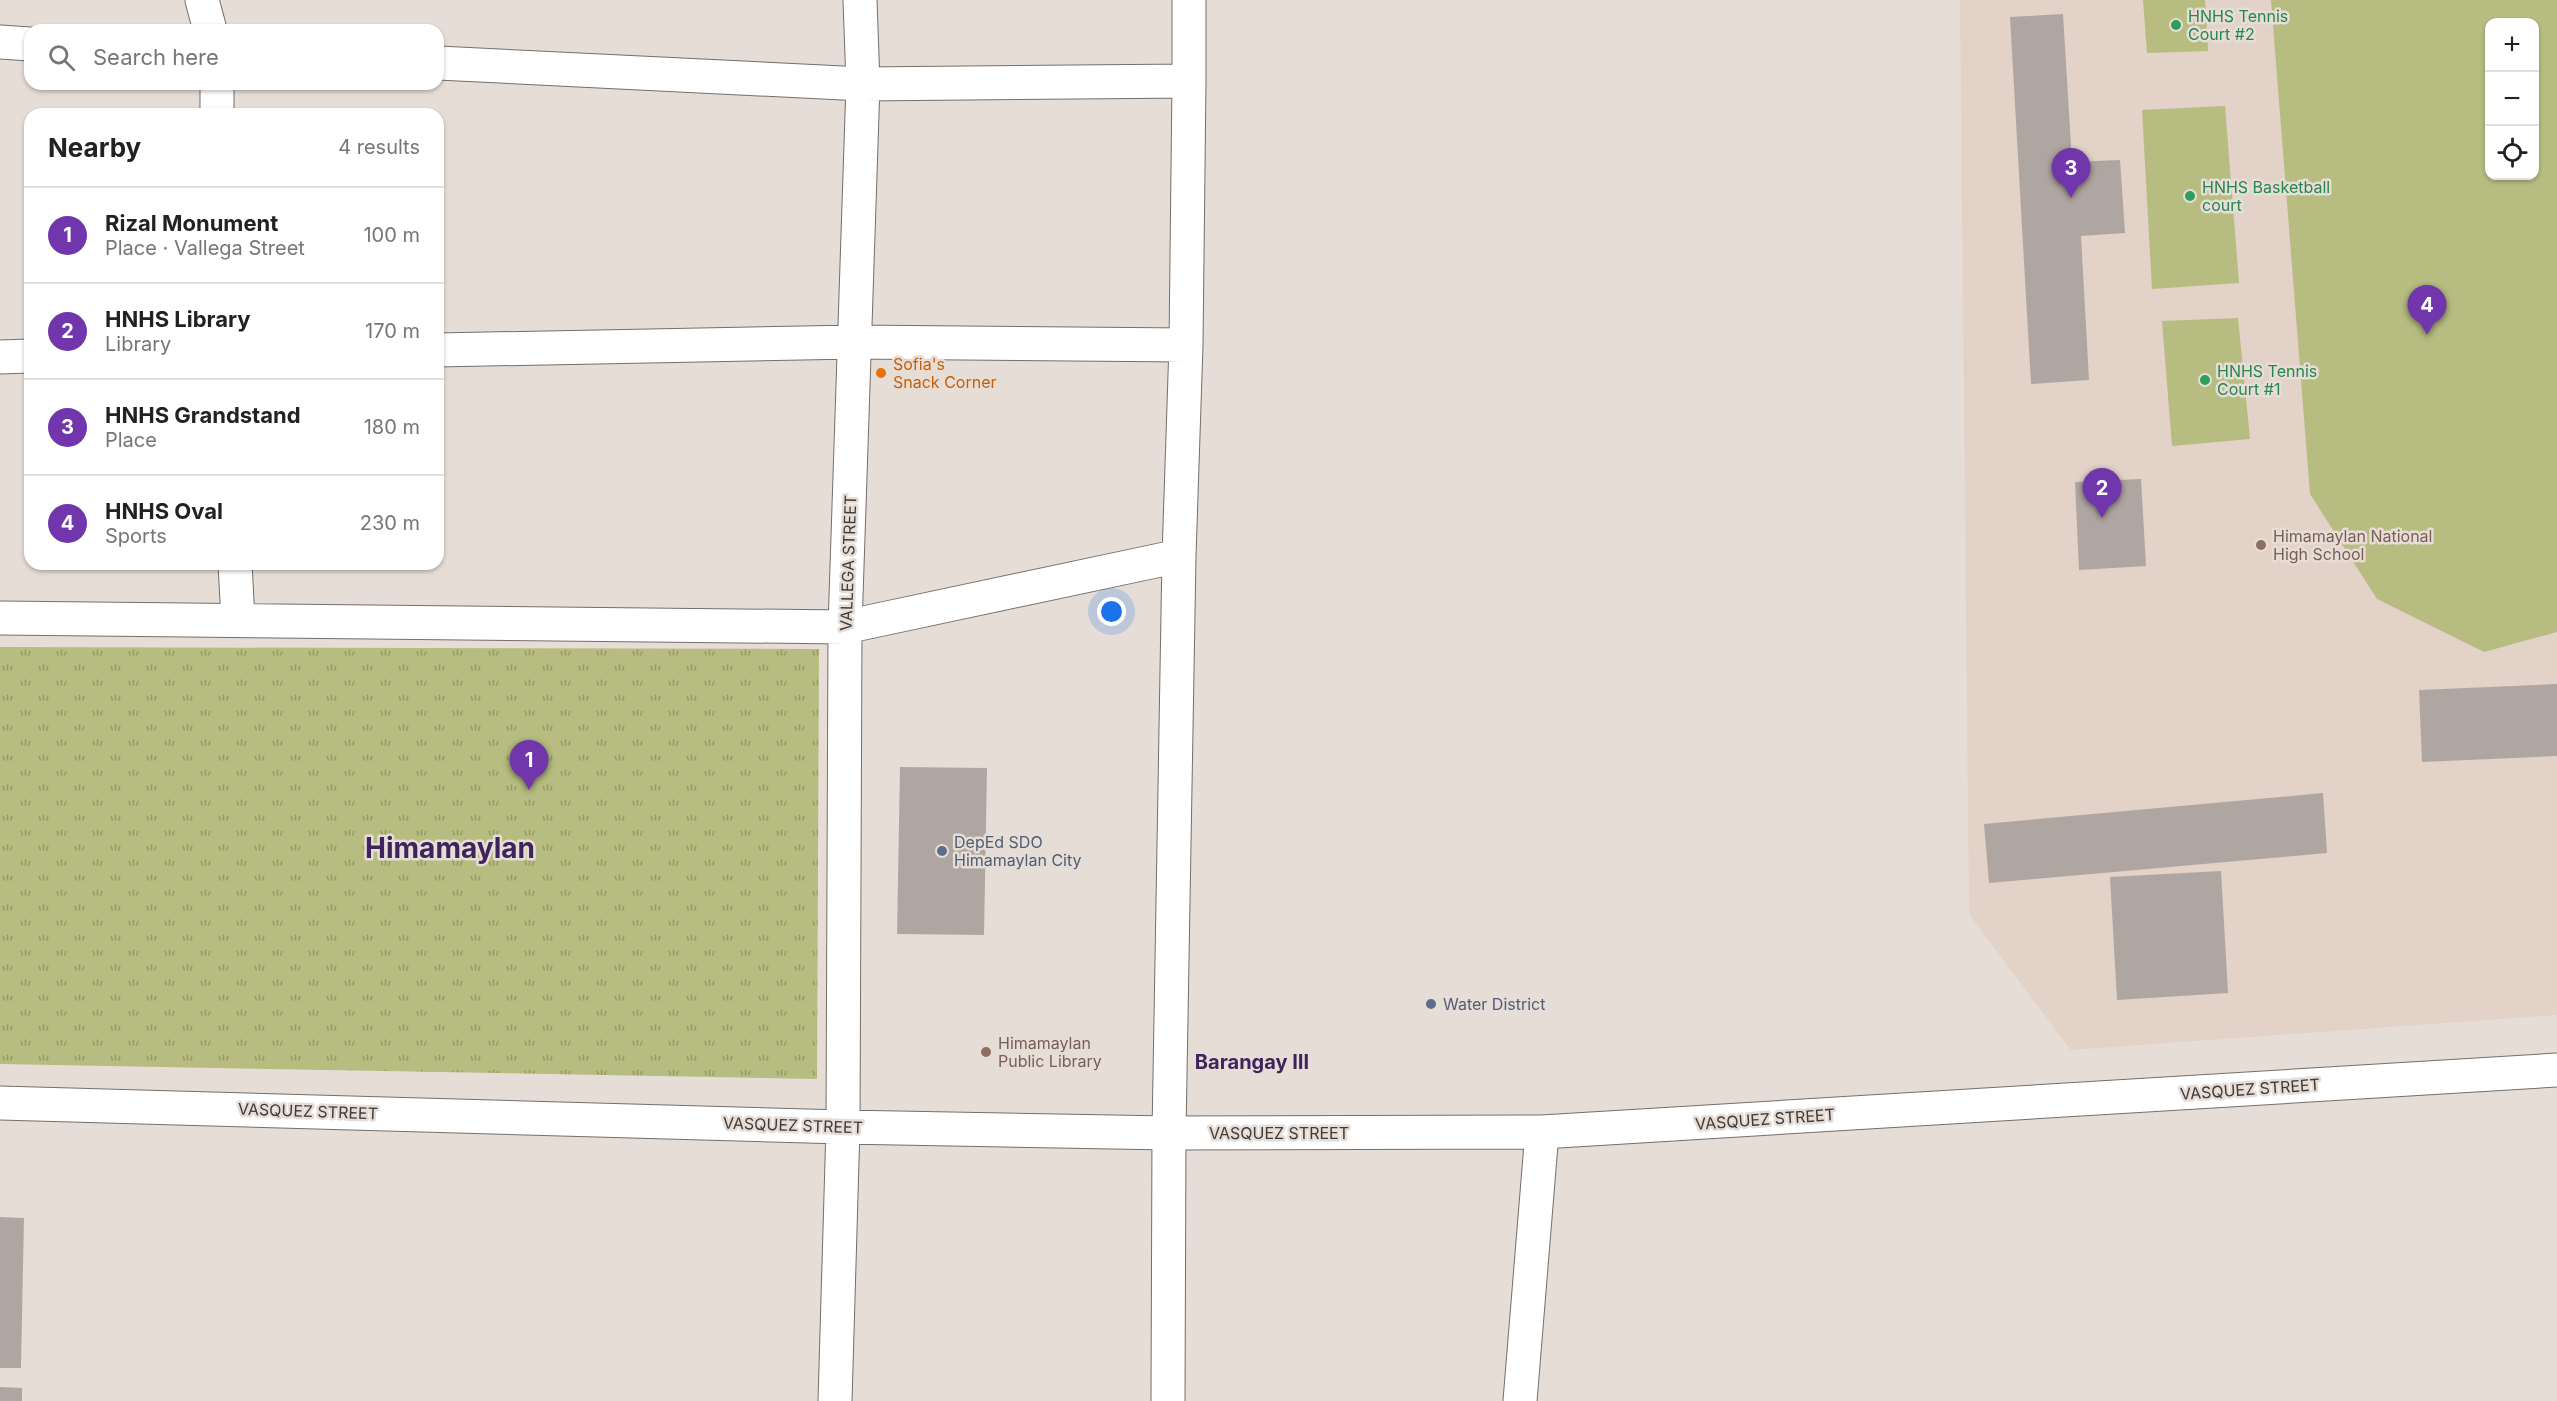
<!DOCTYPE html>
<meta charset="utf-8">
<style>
body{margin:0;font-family:Inter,sans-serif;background:#f6f6f6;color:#222}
.controls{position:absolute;right:18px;top:18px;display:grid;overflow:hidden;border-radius:12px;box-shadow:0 2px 4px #0004}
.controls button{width:54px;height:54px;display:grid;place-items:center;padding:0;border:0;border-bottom:2px solid #e0e0e0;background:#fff;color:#222;font:30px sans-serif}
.you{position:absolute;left:1112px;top:612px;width:21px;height:21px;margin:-15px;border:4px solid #fff;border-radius:50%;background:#1a73e8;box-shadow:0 0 0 9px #1a73e833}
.badge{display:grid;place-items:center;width:39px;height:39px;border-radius:50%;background:#7236ac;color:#fff;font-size:20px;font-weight:700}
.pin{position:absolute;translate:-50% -50px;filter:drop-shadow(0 2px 3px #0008)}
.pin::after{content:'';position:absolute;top:32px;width:21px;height:18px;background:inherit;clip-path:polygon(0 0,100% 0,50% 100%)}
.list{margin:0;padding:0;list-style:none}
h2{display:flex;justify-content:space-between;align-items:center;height:78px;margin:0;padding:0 24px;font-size:26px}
h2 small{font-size:20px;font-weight:400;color:#767676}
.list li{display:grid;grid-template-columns:39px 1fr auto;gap:18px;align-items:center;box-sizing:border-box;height:96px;padding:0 24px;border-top:2px solid #e0e0e0}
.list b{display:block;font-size:22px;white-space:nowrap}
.list p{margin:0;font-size:20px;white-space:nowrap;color:#767676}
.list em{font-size:20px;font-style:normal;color:#767676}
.icon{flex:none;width:33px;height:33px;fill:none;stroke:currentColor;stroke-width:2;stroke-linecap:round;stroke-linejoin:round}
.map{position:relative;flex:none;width:2557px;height:1401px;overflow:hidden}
.search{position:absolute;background:#fff;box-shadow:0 2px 4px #0004;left:24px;top:24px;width:420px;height:66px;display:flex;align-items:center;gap:15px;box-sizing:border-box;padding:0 21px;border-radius:18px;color:#767676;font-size:22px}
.panel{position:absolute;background:#fff;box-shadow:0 2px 4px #0004;left:24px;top:108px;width:420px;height:462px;border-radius:18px}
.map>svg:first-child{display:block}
.built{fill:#e2d2c7;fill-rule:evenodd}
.green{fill:#b7bc80;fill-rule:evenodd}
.park{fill:url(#park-tufts)}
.building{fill:#b0a6a1}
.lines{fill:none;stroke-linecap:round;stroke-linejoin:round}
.street-casing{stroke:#766e68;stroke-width:35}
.street{stroke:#fff;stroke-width:33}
.leisure-dot{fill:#2e9e5b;stroke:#e7ddd7;stroke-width:2}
.food-dot{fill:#e8710a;stroke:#e7ddd7;stroke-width:2}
.education-dot{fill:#8d6e63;stroke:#e7ddd7;stroke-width:2}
.service-dot{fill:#5c6f8a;stroke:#e7ddd7;stroke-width:2}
.labels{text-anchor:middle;stroke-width:5;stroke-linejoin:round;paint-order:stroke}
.leisure-label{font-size:16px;fill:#27864d;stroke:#e7ddd7;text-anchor:start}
.food-label{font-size:16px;fill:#c56008;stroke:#e7ddd7;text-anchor:start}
.education-label{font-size:16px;fill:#785e54;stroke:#e7ddd7;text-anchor:start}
.street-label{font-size:16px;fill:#3f3b39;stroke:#e7ddd7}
.service-label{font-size:16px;fill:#4e5e75;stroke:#e7ddd7;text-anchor:start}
.quarter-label{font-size:20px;font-weight:bold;fill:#3f235c;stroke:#e7ddd7}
.town-label{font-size:28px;font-weight:bold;fill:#3f235c;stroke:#e7ddd7}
</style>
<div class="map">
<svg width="2557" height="1401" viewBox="0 0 2557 1401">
<defs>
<pattern id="park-tufts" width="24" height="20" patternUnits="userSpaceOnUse" patternTransform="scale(1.5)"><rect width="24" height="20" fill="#b7bc80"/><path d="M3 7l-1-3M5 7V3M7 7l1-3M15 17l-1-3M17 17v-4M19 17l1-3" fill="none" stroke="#969a6a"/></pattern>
</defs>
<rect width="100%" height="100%" fill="#e7ddd7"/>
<!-- built -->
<path class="built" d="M1960 0H2557V1015L2071 1050 1969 914ZM2490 22H2534V176H2490Z"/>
<!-- green -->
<path class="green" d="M2143 0H2205L2208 51 2147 53Z
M2271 0H2557V632L2484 652 2377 599 2310 494ZM2534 22V176H2490V22Z
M2225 106 2239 283 2152 289 2142 110Z
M2238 318 2250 439 2172 446 2162 321Z"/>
<!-- park -->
<path class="park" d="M0 647 819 649 817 1079 0 1064Z"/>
<!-- building -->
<path class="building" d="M2063 14 2072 162 2120 160 2125 233 2081 236 2089 380 2031 384 2010 17Z
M2141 479 2146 566 2079 570 2075 482Z
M2557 684V756L2422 762 2419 690Z
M900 767 987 768 984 935 897 934Z
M2323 793 2327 853 1989 883 1984 824Z
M2221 871 2228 993 2117 1000 2110 877Z
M0 1217 24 1218 21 1368H0Z
M0 1387 22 1388V1401H0Z"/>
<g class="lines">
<defs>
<path id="street" d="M202 0 210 30
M0 42 30 44
M438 63 863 84 1189 81 1186 345 1179 556 1169 1133 1168 1401
M1189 81V0
M217 84V114
M438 350 855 342 1186 345
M0 357 30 356
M235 564 238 619
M0 618 845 627 1179 556
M0 1103 843 1127 1169 1133 1542 1132 2557 1070
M835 1401 843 1127 845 627 863 84 860 0
M1520 1401 1542 1132"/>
</defs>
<!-- street casing -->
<use href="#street" class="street-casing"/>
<!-- street -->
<use href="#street" class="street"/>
</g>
<!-- markers -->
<g class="leisure-dot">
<circle cx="2176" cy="25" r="6"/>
<circle cx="2190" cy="196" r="6"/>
<circle cx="2205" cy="380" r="6"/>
</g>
<circle class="food-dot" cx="881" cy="373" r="6"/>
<g class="education-dot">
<circle cx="2261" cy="545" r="6"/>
<circle cx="986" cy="1052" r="6"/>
</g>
<g class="service-dot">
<circle cx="942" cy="851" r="6"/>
<circle cx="1431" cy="1004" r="6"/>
</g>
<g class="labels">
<!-- leisure labels -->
<g class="leisure-label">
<text x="2188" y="22">HNHS Tennis<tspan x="2188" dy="18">Court #2</tspan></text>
<text x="2202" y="193">HNHS Basketball<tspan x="2202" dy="18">court</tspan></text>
<text x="2217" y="377">HNHS Tennis<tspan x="2217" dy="18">Court #1</tspan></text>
</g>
<!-- food labels -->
<g class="food-label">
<text x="893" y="370">Sofia's<tspan x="893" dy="18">Snack Corner</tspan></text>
</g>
<!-- education labels -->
<g class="education-label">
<text x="2273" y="542">Himamaylan National<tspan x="2273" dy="18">High School</tspan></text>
<text x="998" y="1049">Himamaylan<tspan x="998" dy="18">Public Library</tspan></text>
</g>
<!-- street labels -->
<g class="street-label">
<text transform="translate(848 563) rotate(-88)" y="6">VALLEGA STREET</text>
<text transform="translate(2250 1089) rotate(-4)" y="6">VASQUEZ STREET</text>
<text transform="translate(308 1111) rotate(2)" y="6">VASQUEZ STREET</text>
<text transform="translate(1765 1119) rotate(-4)" y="6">VASQUEZ STREET</text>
<text transform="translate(793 1125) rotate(2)" y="6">VASQUEZ STREET</text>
<text x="1279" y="1139">VASQUEZ STREET</text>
</g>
<!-- service labels -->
<g class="service-label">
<text x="954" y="848">DepEd SDO<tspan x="954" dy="18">Himamaylan City</tspan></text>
<text x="1443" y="1010">Water District</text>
</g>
<!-- quarter labels -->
<g class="quarter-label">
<text x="1252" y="1069">Barangay Ⅲ</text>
</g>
<!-- town labels -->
<g class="town-label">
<text x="450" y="858">Himamaylan</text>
</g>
</g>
</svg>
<div class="controls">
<button>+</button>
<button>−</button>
<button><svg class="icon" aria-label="locate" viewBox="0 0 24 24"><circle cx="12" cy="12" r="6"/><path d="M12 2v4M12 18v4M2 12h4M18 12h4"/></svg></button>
</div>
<div class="you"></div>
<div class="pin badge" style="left:529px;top:790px">1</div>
<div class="pin badge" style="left:2102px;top:518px">2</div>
<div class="pin badge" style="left:2071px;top:198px">3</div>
<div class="pin badge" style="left:2427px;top:335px">4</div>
<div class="search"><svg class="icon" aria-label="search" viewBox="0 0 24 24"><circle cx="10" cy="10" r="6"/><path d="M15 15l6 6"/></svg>Search here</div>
<section class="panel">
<h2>Nearby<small>4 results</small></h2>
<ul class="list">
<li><span class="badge">1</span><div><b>Rizal Monument</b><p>Place · Vallega Street</p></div><em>100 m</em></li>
<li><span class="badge">2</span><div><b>HNHS Library</b><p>Library</p></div><em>170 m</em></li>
<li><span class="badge">3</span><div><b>HNHS Grandstand</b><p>Place</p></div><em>180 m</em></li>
<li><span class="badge">4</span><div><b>HNHS Oval</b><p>Sports</p></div><em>230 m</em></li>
</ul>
</section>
</div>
